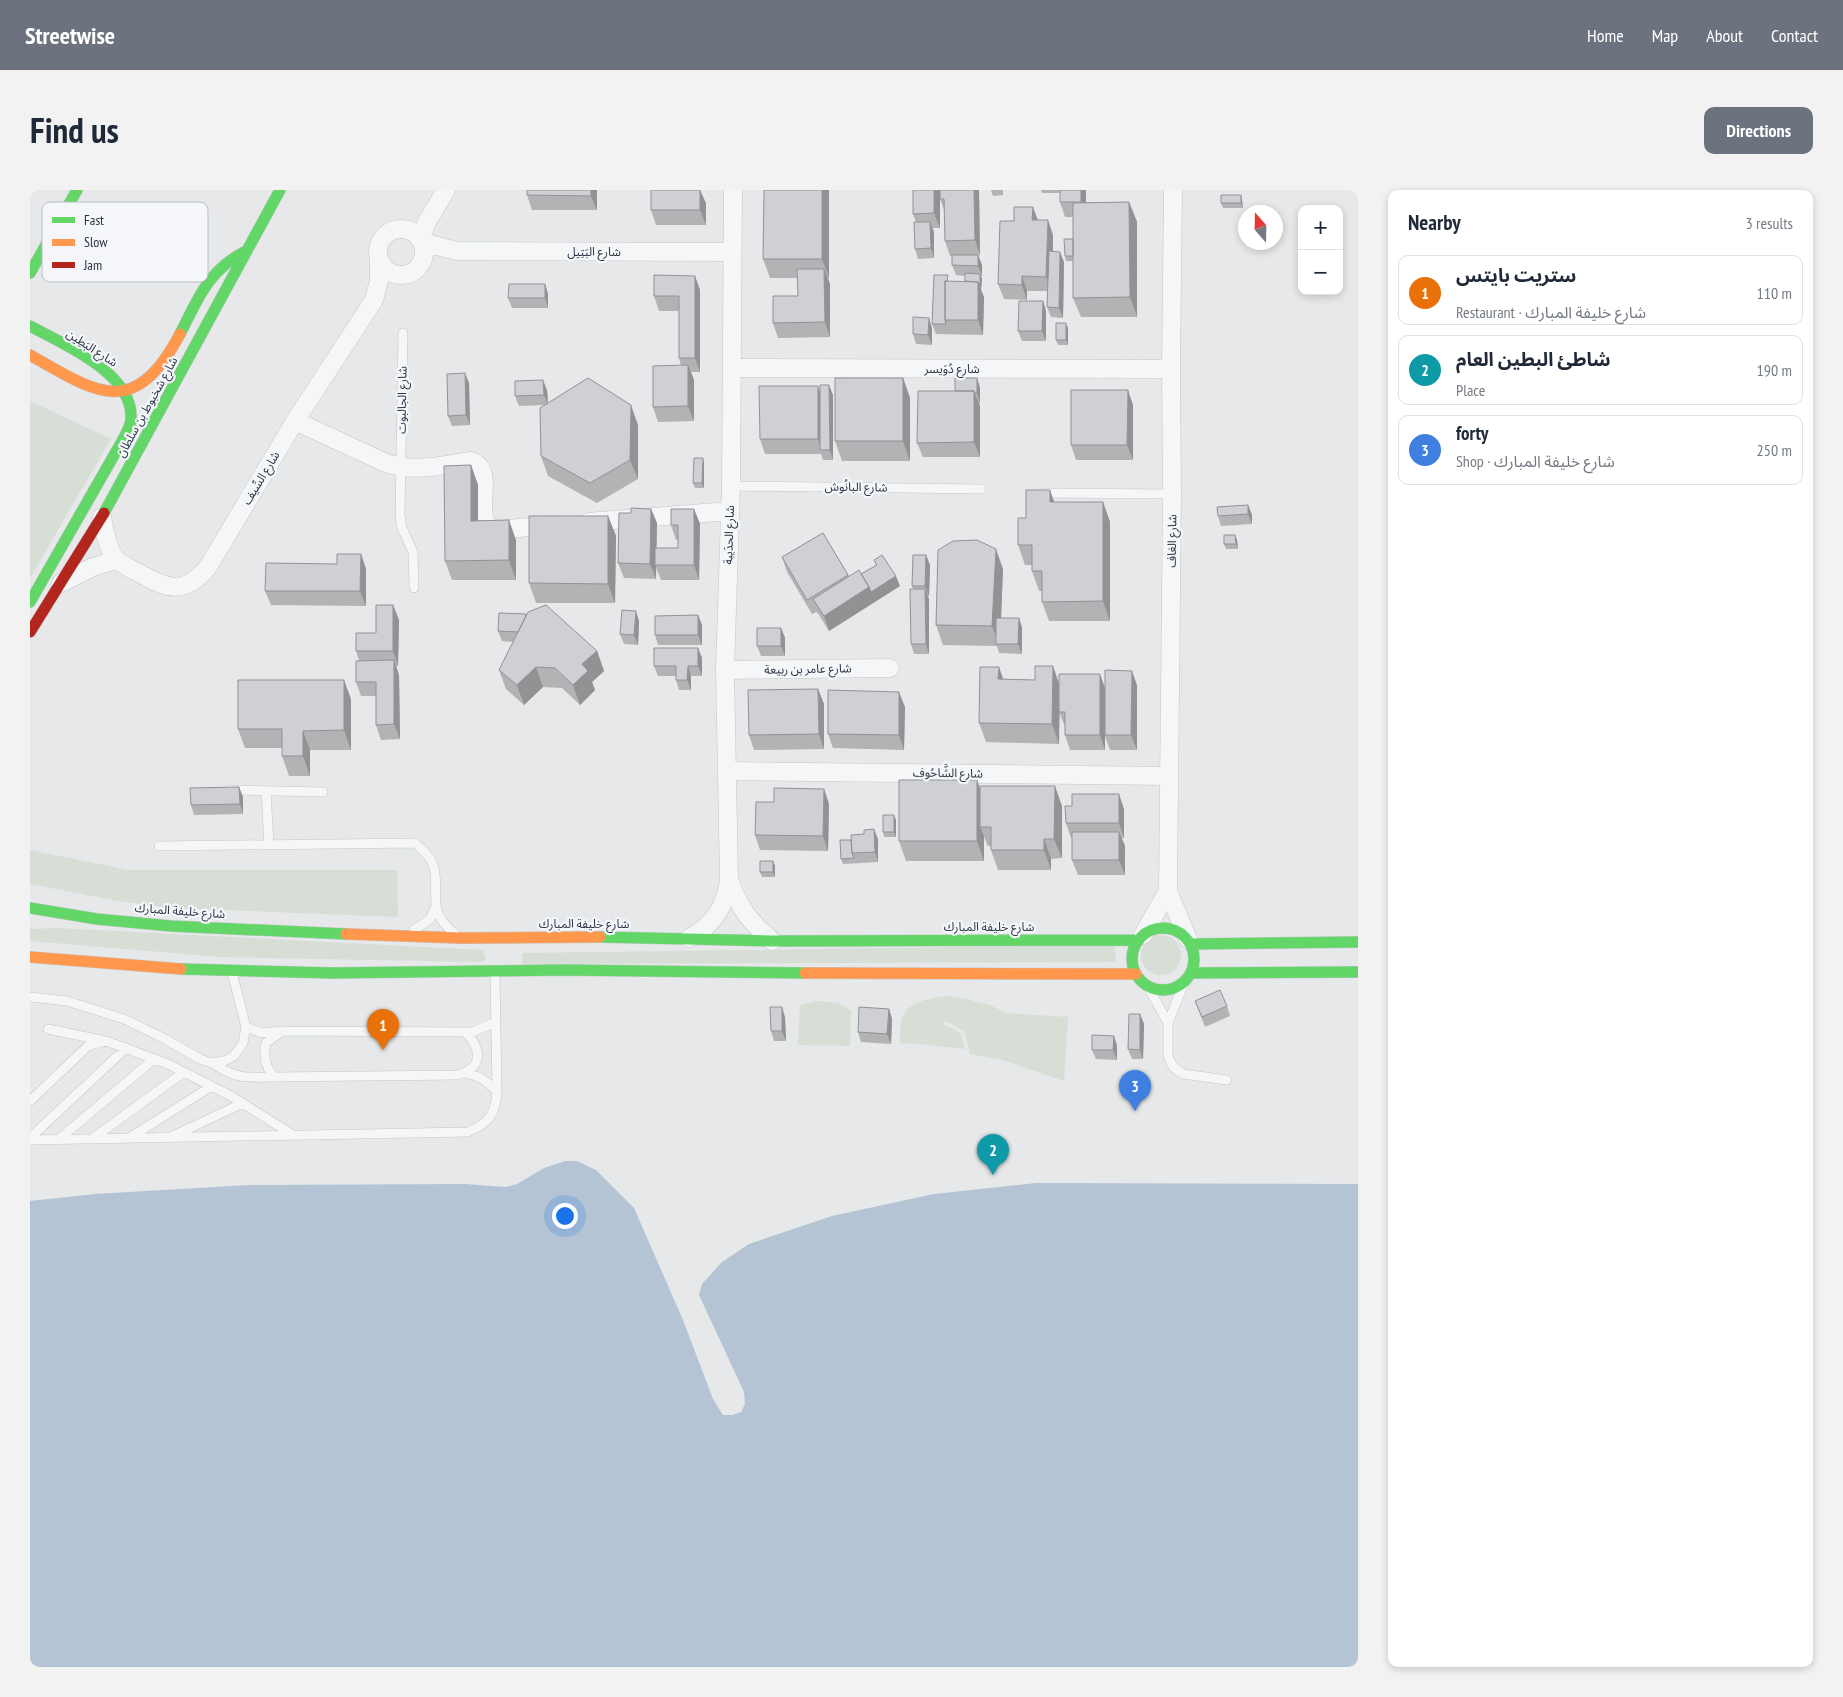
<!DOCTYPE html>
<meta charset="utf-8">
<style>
body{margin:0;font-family:"PT Sans Narrow","Noto Sans Arabic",sans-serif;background:#f2f2f3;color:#1f2937}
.controls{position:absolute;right:15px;top:15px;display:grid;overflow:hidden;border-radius:10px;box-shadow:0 2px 8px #0003}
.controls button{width:45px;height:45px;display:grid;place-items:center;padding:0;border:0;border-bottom:1px solid #e0e1e3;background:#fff;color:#1f2937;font:25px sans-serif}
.compass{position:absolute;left:1208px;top:15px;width:45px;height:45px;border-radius:50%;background:#fff;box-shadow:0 2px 8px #0003;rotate:340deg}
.you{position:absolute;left:534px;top:1025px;width:18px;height:18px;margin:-12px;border:4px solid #fff;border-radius:50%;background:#1a73e8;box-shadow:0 0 0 8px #1a73e833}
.badge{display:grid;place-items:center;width:32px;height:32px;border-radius:50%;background:#6c737f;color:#fff;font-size:16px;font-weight:700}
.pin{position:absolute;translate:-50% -41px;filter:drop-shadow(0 1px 2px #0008)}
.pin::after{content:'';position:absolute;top:26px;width:18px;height:15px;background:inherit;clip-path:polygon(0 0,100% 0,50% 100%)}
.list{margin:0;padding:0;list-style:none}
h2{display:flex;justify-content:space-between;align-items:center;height:65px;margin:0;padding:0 20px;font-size:21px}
h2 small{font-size:16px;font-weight:400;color:#747a83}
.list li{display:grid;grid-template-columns:32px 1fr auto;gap:15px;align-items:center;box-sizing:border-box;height:70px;margin:0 10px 10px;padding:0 10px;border:1px solid #e0e1e3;border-radius:10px}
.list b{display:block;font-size:19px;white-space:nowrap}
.list p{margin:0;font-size:16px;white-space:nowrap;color:#747a83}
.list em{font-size:16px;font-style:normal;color:#747a83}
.map{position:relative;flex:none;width:1328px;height:1477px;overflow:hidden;border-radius:10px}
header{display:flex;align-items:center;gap:30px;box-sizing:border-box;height:70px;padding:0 25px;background:#6c737f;color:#fff}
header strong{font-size:24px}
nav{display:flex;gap:28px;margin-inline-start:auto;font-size:18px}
.intro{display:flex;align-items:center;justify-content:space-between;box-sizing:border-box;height:120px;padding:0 30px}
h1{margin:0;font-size:35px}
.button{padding:12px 22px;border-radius:10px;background:#6c737f;color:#fff;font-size:18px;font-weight:700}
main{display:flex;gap:30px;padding:0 30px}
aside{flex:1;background:#fff;border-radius:10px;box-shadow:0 2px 8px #0003}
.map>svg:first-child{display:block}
.green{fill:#d6ded6}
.water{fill:#b4c4d5}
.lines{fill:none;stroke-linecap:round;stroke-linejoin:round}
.lane-casing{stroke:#c4c6c8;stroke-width:10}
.street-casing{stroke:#c4c6c8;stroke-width:19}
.fast-casing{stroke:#c4c6c8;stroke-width:12}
.slow-casing{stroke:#c4c6c8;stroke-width:12}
.jam-casing{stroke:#c4c6c8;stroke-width:12}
.lane{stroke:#f5f6f7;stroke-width:9}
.street{stroke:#f5f6f7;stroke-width:18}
.fast{stroke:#63d668;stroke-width:11}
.slow{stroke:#ff974d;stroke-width:11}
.jam{stroke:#b3261e;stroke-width:11}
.wall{fill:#b1b3b5}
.shaded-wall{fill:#909294}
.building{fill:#ced0d3;stroke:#909294}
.labels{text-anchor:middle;stroke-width:4.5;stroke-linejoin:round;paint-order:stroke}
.street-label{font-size:12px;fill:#2b3445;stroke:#f4f6f9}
.key{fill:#f4f6f9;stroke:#b8bcc3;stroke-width:1}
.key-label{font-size:14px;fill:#2b3445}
</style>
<header>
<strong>Streetwise</strong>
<nav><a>Home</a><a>Map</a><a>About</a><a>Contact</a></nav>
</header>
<div class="intro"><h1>Find us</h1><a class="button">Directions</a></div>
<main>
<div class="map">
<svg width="1328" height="1477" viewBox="0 0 1328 1477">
<rect width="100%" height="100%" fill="#e6e8ea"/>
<!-- green -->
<path class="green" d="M0 211 81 249 0 388Z
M0 660 98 680H367L368 727 141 718 88 711 0 694Z
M27 738 452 760 456 768 452 772 190 767 0 751V739Z
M1111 765a20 20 0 1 1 40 0a20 20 0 1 1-40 0Z
M1084 755 1086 772 492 774 493 763Z
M916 806 936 809 960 815 976 823 1038 827 1034 891 976 871 940 864 935 842 918 832 912 833 931 844 935 859 890 854V851L889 854 870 853C871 846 869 832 873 825 881 811 901 808 916 806Z
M787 811 808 813 821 821 820 856 768 855 770 815Z"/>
<!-- water -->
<path class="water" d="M535 971H547L566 980 604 1018 653 1130 683 1209 693 1225H702L711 1222 715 1214 714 1202 669 1105 672 1094 692 1072 719 1054 802 1026 904 1004 1006 993 1328 994V1477H0V1011L65 1004 219 995 435 994 476 997 487 994 514 978Z"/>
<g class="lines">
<defs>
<path id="lane" d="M373 143 370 326 372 338 383 362 384 398
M701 296 951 299
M1011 303 1142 304
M199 600 293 602
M236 601 239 655
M129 656 385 653C393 660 402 668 404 678 410 706 396 720 424 743
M384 740 400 729 405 718
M1154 793 1138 833V866L1143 877 1153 884 1197 890
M1117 795 1138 833
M0 807 37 811 94 829 133 848 170 869 182 873 194 871 204 866 213 853 216 837 202 782
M216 837 232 843 252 841 442 842 466 832
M18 839 71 850
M252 841 236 853C233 866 235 877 244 887L427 885C454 878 452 858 435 842
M182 873C206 889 216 888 244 887
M435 883C450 886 457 891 467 902
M0 911 59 855 76 851 138 874 201 906 263 945
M143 946 213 913
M0 948 96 858
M99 948 182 896
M62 949 154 882
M0 950 438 942C460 932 465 925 467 902L465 782
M28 950 124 869"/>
<path id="street" d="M1143 0 1141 179 1142 304 1138 701 1158 749
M348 62a23 23 0 1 1 46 0a23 23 0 1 1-46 0Z
M390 48 398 30 416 0
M392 50 403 55 427 61 702 62
M702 178 1141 179
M265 231 356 273C383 283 413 275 441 271 467 280 443 321 459 337L467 340 522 335
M72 327C74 341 77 356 85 368 89 374 101 378 107 382 137 399 154 406 178 377L265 231 344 110 349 91V70
M558 332 700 321
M31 393 63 377 86 370
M695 480 860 478
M697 581 1139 586
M699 690C710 719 719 731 742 751
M1113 745 1138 701
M659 748C684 736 695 716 699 690L695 480 701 296 703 0"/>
<path id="fast" d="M0 83 47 0
M0 136C33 154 103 183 101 228 101 237 95 245 91 253L0 412
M150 144C168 109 177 82 214 62
M74 323 250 0
M0 718 67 729 141 736 316 744
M1102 769a31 31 0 1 1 62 0a31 31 0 1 1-62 0Z
M570 747 742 751 1109 750
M1160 754 1328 752
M151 779 302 783 533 780 775 783
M1161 783 1328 782"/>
<path id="slow" d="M0 165C68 204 104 230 150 144
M316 744 431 748 570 747
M0 767 151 779
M775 783 1106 784"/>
<path id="jam" d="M0 442 74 323"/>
</defs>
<!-- lane casing -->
<use href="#lane" class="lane-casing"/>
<!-- street casing -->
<use href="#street" class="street-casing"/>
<!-- fast casing -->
<use href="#fast" class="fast-casing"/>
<!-- slow casing -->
<use href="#slow" class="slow-casing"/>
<!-- jam casing -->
<use href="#jam" class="jam-casing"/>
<!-- lane -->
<use href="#lane" class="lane"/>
<!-- street -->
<use href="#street" class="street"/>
<!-- fast -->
<use href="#fast" class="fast"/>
<!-- slow -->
<use href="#slow" class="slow"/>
<!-- jam -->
<use href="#jam" class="jam"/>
</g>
<!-- wall -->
<path class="wall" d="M497 0H567V20H502L497 5Z
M734 0H799V88H798L800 94V147L748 148 743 133 768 106V88H740L733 69Z
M910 0V38H902L904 42V68L888 69 885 59 886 32 883 24Z
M949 0 950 65H948L952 75V86H951L952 89 951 100 954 107 953 145 906 144 902 134 920 91H935V86L926 85 922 75V66H920L915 51V22L910 9Z
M961 0H973V5L963 6Z
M1011 0H1056V13L1099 12 1107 32V127H1051L1043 108V71H1036L1035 66 1043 49V27H1035L1030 12V3H1012Z
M1212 10 1213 18H1193L1191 13Z
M676 13V35H626L621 20Z
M1003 17 1008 30 1023 45V62L1034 72 1033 128 1021 127 1017 117 1018 101H997V110L974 109 968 94 984 31Z
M665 86 670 100V182H661L664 190V231L628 232 623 217 651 176 649 168V121H629L624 106Z
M515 94 518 104V118H482L478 108Z
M1013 111 1016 121V151H992L988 141Z
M902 138V155L886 154 883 144Z
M1038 138V155H1028L1026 150Z
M873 188 880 208V271H812L805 251Z
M947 188 950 198V213H949L950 216V267H893L887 253 925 201Z
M439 193 440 235 422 236 418 226Z
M517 200 518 213 608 235V289L567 313 518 286 511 266 514 215 489 216 485 206Z
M790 201 803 205V270H793L791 264H735L730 249Z
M1103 215V270H1046L1041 255Z
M674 273V298H665L663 293Z
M441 275 448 295V331L486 350V390H422L415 371Z
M1020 300 1024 312H1073L1080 332V431H1019L1012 412V401H1009L1002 381V375H995L988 355 996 328Z
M1218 315 1222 325V334L1191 336 1188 326Z
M621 319 627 333 626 358H648V350H646L641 335 664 319 670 334 669 390H631L626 377V389L594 388 588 373 601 323Z
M578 326 586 346 585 413H506L499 393Z
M793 343 819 386 831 384 846 375 844 370 870 396 799 441 787 422 782 424 757 382 752 367Z
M1205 345 1207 350 1208 359H1196L1194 354Z
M331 364 336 379V416L241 415 235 401 307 374Z
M896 365 900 375 899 406H898L899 409V464H884L881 454 883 399 882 396Z
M973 379 971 428H989L992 438V464L969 463 967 456 913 455 906 435Z
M363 415 369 430 368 476H366L369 485 370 549 351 550 346 535V506H331L326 492 329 470 326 461 346 443Z
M496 425 567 461 574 481 562 492 565 500 550 515 532 498 513 497 494 515 476 499 469 480 483 452 472 451 468 441Z
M668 425 672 435V455H628L625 445Z
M609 431 608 455 594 454 590 444Z
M751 438 755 448V466H731L727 456Z
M668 458 672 468V486H661V500H649L646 490V486H628L624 476Z
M973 489 1029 493 1075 498 1107 495V560H1080L1075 546V560H1040L1035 545V537L1030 524 1029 554 956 552 949 533Z
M788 499 794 514V559L724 560 719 545Z
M321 509V560H280V586H259L252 566V558H215L208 539Z
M875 517 874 560 803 558 798 544Z
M209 597 213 607V624L164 625 161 615Z
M794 599 799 614 798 661 730 660 725 645 744 612Z
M950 599 1032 616V668L1021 669V680H968L961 660V656H958L954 647V671H876L869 651Z
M1094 619V648H1092L1095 656V685H1048L1042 670V648H1041L1036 633Z
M866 630V647H854L853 642Z
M848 649V672L813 674 811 669Z
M743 671 745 676V687H732L730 682Z
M1165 811 1197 816 1200 826 1175 837Z
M859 819 862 829 861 854 831 852 828 842Z
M1110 824 1114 834 1113 869H1102L1098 859Z
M755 827 756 851H744L741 841Z
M1084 846 1087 856V870L1066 869 1062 860Z"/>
<!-- shaded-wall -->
<path class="shaded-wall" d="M561 0H567V20L561 6Z
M670 0 676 13V35L670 20Z
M792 0H799V88L792 69Z
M904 0H910V38L904 23Z
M944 0H949L950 65 945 50Z
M1051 0H1056V27L1051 12Z
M1211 5 1212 10 1213 18 1211 13Z
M1099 12 1107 32V127L1100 107Z
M1003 17 1008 32 1002 30Z
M1018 30 1023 45 1022 101 1016 87Z
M900 32 904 42V68L901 58Z
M1030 62 1034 72 1033 128 1029 118Z
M948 65 952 75V86L948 76Z
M794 79 800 94V147L795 132Z
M950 84 952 89 951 100 954 107 953 145 948 130V92Z
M665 86 670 100V182L665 168Z
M992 86 997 101V110L992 95Z
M515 94 518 104V118L515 108Z
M1013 111 1016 121V151L1012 141Z
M899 128 902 138V155L898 145Z
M1036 133 1038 138V155L1036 150Z
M658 175 664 190V231L658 216Z
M435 183 439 193 440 235 436 225Z
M873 188 880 208V271L873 251Z
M947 188 950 198V213L947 203Z
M513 190 517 200 518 214 514 205Z
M799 195 803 205V270L800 260Z
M788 196 793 211 792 260 788 249Z
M1098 200 1103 215V270L1097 255Z
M944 201 950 216V267L944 252Z
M601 215 608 235V289L600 270Z
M673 268 674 273V298L672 293Z
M441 275 448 295V351L441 331Z
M1020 300 1027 320 1020 312Z
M1073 312 1080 332V431L1073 411Z
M1218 315 1222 325V334L1218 324Z
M621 319 627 333 626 389 620 374Z
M664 319 670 334 669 390 664 375Z
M578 326 586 346 585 413 578 394Z
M479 330 486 350V390L479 370Z
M1205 345 1207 350 1208 359 1206 354Z
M966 359 973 379 970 454H969L962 436Z
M331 364 336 379V416L330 401Z
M896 365 900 375 899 406 895 396Z
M866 386 870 396 799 441 794 426 839 397Z
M895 399 899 409V464L896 454Z
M363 415 369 430 368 476 363 461Z
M606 421 609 431 608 455 604 445Z
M668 425 672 435V455L668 445Z
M989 428 992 438V464L988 454Z
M751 438 755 448V466L751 456Z
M668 458 672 468V486L668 476Z
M567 461 574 481 562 492 565 500 550 515 543 495 552 474Z
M364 470 369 485 370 549 364 534Z
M658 476 661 486V500L657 490Z
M1023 476 1030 496 1029 522V554L1022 534Z
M506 477 513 497 494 515 487 495Z
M969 477 976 497 968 489Z
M1102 481 1107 495V560L1101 545Z
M1070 484 1075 498V560L1070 545Z
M314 490 321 509V560L314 540Z
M788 499 794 514V559L789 544Z
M869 502 875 517 874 560 869 545Z
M273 541 280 560V586L273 566Z
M947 590 954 609 950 637 954 646V671L947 651Z
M1025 596 1032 616V668L1024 649Z
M209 597 213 607V624L210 614Z
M794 599 799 614 798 661 793 646Z
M1089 604 1094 619V648L1089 633Z
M864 625 866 630V647L864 642Z
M844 639 848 649V672L845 662Z
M1089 642 1095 656V685L1089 670Z
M1014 649 1021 669V680L1014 660Z
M743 671 745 676V687L743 682Z
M752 817 755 827 756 851 752 841Z
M859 819 862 829 861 854 857 844Z
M1110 824 1114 834 1113 869 1110 860Z
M1084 846 1087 856V870L1083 860Z"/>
<!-- building -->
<path class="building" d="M497 0H561V6L497 5Z
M621 0H670V20H621Z
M734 0H792V69H733Z
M883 0H904V23L883 24Z
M910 0H944L945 50 915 51 914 9H910Z
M1030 0H1051V12H1030Z
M1191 5H1211V13H1191Z
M1099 12 1100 107 1043 108V13Z
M984 17H1003L1002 30H1018L1016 87 992 86V95L968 94 970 31H984Z
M884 32H900L901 58 885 59Z
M1034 49H1043V66H1035Z
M1019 61 1030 62 1029 118 1017 117Z
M922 65H948V76L922 75Z
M767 79H794L795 132 743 133V106H768Z
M935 83 950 84V95L948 92 935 91Z
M624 85 665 86V168H649V106H624Z
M904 85H918L917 91H915V130L916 134H902Z
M915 91 948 92V130H915Z
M479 94H515V108H478Z
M989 111H1013L1012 141H988Z
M883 127 899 128 898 145 883 144Z
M1026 133H1036V150H1026Z
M658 175V216L623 217V176Z
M435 183 436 225 418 226 417 184Z
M558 188 601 215 600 270 560 293 511 266 510 218Z
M805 188H873V251H805Z
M925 188H947V203H945L944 201H925Z
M513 190 514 205 485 206V191Z
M790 195H799L800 260H790Z
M729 196H788V249H730Z
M1041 200H1098L1097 255H1041Z
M888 201H944V252L887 253Z
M664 268H673L672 293H663Z
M441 275V331L479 330V370L415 371 414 276Z
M996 300H1020V312H1073V411L1012 412V381H1002V355H988V328H996Z
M1218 315V324L1188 326 1187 317Z
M601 318 621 319 620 374 588 373 589 323H601Z
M641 319H664V375H625V358H648V335H641Z
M499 326H578V394L499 393Z
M793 343 818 385 777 410 752 367Z
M1194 345H1205L1206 354H1194Z
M947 350 966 359 962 436 906 435 908 360 923 351Z
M307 364H331L330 401H235L236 373 307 374Z
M852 365 866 386 841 402 839 397 831 384 847 375 844 370Z
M883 365H896L895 396H882Z
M829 380 839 397 794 426 783 409Z
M880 399H895L896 454H881Z
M346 415H363V461H326V443H346Z
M516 415 567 461 552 474 558 481 543 495 525 478 506 477 487 495 469 480 498 422Z
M592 420 606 421 604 445 590 444Z
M469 423 496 424V426L488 442 468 441Z
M668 425V445H625V426Z
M966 428H989L988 454H966Z
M727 438H751V456H727Z
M624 458H668V476H658L657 490H646V476H624Z
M364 470V534L346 535V492H326V471Z
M1005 476H1023L1022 534 949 533 950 477H969L968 489 1005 490Z
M1075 480 1102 481 1101 545H1075Z
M1029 484H1070V545H1035V522H1029Z
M208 490H314V540L273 541V566H252V539H208Z
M788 499 789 544 719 545 718 500Z
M798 500 869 502V545L798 544Z
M869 590H947V651H869Z
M950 596H1025L1024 649H1014V660H961V637H950Z
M209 597 210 614 161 615 160 598Z
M744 598 794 599 793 646 725 645 726 612H744Z
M1042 604H1089V633H1036L1035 616H1042Z
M853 625H864V642H853Z
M844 639 845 662 822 663 821 645 834 644V640Z
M1042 642H1089V670H1042Z
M810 650H821L822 663 824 668 811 669Z
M730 671H743V682H730Z
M1190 800 1197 816 1172 827 1165 811Z
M740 817H752V841H741Z
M829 817 859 819 857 844 828 842Z
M1099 824H1110V860L1098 859Z
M1062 845 1084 846 1083 860H1062Z"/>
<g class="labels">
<!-- street labels -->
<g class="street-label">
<text x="564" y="66">شارع البَتِيل</text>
<text transform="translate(62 158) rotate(33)" y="4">شارع البَطِين</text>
<text x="922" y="183">شارع دُوَيسر</text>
<text transform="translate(372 210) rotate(-89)" y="4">شارع الجالبوت</text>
<text transform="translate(117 217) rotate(-61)" y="4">شارع شخبوط بن سلطان</text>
<text transform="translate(231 288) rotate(-59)" y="4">شارع السِّيف</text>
<text transform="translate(826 297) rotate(1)" y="4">شارع البانُوش</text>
<text transform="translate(699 345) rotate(-88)" y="4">شارع الحدَيبة</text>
<text transform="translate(1142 351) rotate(-89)" y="4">شارع الغاف</text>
<text transform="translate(778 479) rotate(-1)" y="4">شارع عامر بن ربيعة</text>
<text transform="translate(918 583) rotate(1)" y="4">شارع الشَّاحُوف</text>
<text transform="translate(150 721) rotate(4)" y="4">شارع خليفة المبارك</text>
<text x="554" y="738">شارع خليفة المبارك</text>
<text x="959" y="741">شارع خليفة المبارك</text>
</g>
</g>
<!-- legend -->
<rect x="12" y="12" width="166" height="80" rx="8" class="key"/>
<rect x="22" y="27" width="23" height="6" fill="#63d668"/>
<rect x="22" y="49" width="23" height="7" fill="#ff974d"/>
<rect x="22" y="72" width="23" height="6" fill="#b3261e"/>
<g class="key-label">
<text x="54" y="35">Fast</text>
<text x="54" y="57">Slow</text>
<text x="54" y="80">Jam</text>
</g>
</svg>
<div class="controls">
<button>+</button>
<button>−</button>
</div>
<svg class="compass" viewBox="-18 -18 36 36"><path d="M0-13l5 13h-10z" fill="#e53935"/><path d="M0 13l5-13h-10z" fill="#747a83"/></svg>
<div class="you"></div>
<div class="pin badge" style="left:353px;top:860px;background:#e8710a">1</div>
<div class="pin badge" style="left:963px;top:985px;background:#0f9aa8">2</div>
<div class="pin badge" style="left:1105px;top:921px;background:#3f7fe0">3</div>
</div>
<aside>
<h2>Nearby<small>3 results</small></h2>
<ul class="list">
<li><span class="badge" style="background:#e8710a">1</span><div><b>ستريت بايتس</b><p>Restaurant · شارع خليفة المبارك</p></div><em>110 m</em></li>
<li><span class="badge" style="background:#0f9aa8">2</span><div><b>شاطئ البطين العام</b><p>Place</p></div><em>190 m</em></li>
<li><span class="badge" style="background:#3f7fe0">3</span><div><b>forty</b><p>Shop · شارع خليفة المبارك</p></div><em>250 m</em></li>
</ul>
</aside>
</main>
